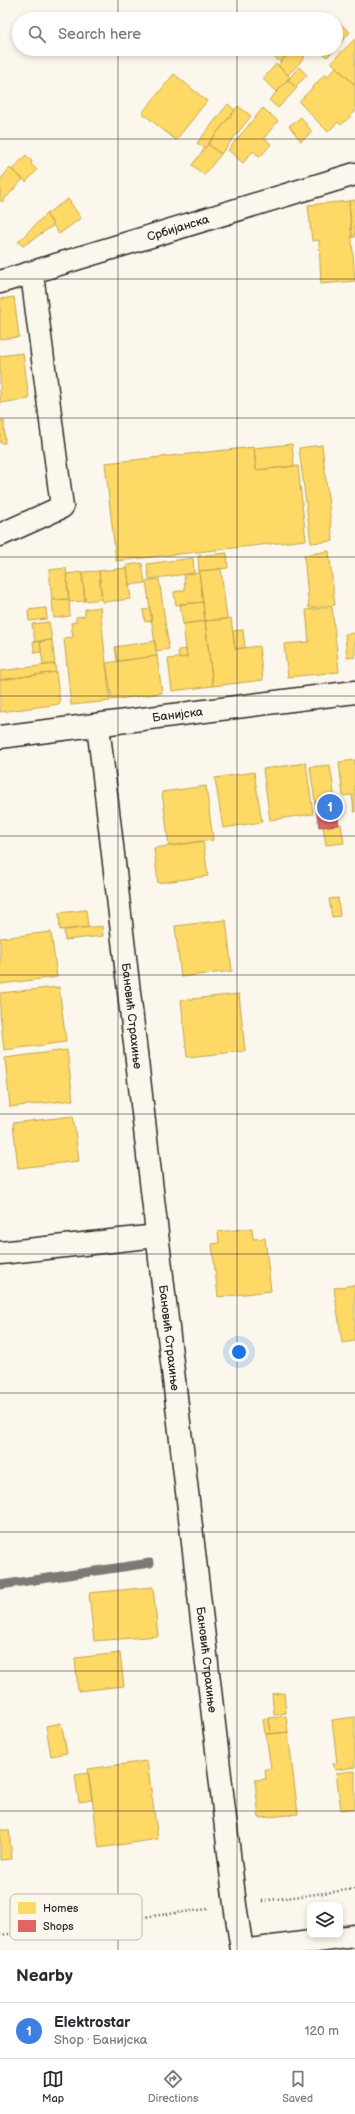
<!DOCTYPE html>
<meta charset="utf-8">
<style>
body{margin:0;font-family:"Balsamiq Sans",sans-serif;background:#f2f2f3;color:#2b2b33}
.controls{position:absolute;right:12px;bottom:12px;display:grid;overflow:hidden;border-radius:8px;box-shadow:0 2px 6px #0003}
.controls button{width:36px;height:36px;display:grid;place-items:center;padding:0;border:0;border-bottom:1px solid #e1e1e2;background:#fff;color:#2b2b33;font:20px sans-serif}
.you{position:absolute;left:239px;top:1352px;width:14px;height:14px;margin:-10px;border:3px solid #fff;border-radius:50%;background:#1a73e8;box-shadow:0 0 0 6px #1a73e833}
.badge{display:grid;place-items:center;width:26px;height:26px;border-radius:50%;background:#2b2b2b;color:#fff;font-size:13px;font-weight:700}
.pin{position:absolute;translate:-50% -50%;border:2px solid #fff;box-shadow:0 1px 4px #0006}
.list{margin:0;padding:0;list-style:none}
h2{display:flex;justify-content:space-between;align-items:center;height:52px;margin:0;padding:0 16px;font-size:17px}
h2 small{font-size:13px;font-weight:400;color:#7c7c81}
.list li{display:grid;grid-template-columns:26px 1fr auto;gap:12px;align-items:center;box-sizing:border-box;height:56px;padding:0 16px;border-top:1px solid #e1e1e2}
.list b{display:block;font-size:15px;white-space:nowrap}
.list p{margin:0;font-size:13px;white-space:nowrap;color:#7c7c81}
.list em{font-size:13px;font-style:normal;color:#7c7c81}
.icon{flex:none;width:22px;height:22px;fill:none;stroke:currentColor;stroke-width:2;stroke-linecap:round;stroke-linejoin:round}
.map{position:relative;flex:none;width:355px;height:1950px;overflow:hidden}
.search{position:absolute;background:#fff;box-shadow:0 2px 6px #0003;left:12px;right:12px;top:12px;height:44px;display:flex;align-items:center;gap:10px;box-sizing:border-box;padding:0 14px;border-radius:22px;color:#7c7c81;font-size:15px}
.sheet{height:108px;background:#fff}
nav{display:flex;justify-content:space-around;align-items:center;box-sizing:border-box;height:56px;border-top:1px solid #e1e1e2;background:#fff;font-size:11px;color:#7c7c81}
nav a{display:grid;justify-items:center;gap:2px}
nav .on{color:#2b2b2b}
.map>svg:first-child{display:block}
.homes{fill:#ffd966;stroke:#bfa554}
.shops{fill:#e06666;stroke:#aa5454}
.lines{fill:none;stroke-linecap:round;stroke-linejoin:round}
.stream{stroke:#7b7a75;stroke-width:9}
.street-casing{stroke:#2b2b2b;stroke-width:25}
.primary-casing{stroke:#2b2b2b;stroke-width:25}
.path{stroke:#2b2b2b;stroke-width:2.5;stroke-dasharray:1 3;stroke-linecap:butt}
.street{stroke:#fbf7ec;stroke-width:22}
.primary{stroke:#fbf7ec;stroke-width:22}
.grid{fill:none;stroke:#2b2b2b;stroke-width:1;stroke-opacity:0.55}
.labels{text-anchor:middle;stroke-width:4;stroke-linejoin:round;paint-order:stroke}
.street-label{font-size:12px;fill:#2b2b2b;stroke:#fbf7ec}
.key{fill:#fbf7ec;stroke:#bdbab2;stroke-width:1}
.key-label{font-size:11px;fill:#2b2b2b}
</style>
<div class="map">
<svg width="355" height="1950" viewBox="0 0 355 1950">
<rect width="100%" height="100%" fill="#fbf7ec"/>
<filter id="ink" filterUnits="userSpaceOnUse"><feTurbulence type="fractalNoise" baseFrequency=".025" numOctaves="2"/><feDisplacementMap in="SourceGraphic" scale="8" xChannelSelector="R" yChannelSelector="G"/><feConvolveMatrix kernelMatrix="1 2 1 2 8 2 1 2 1" color-interpolation-filters="sRGB"/></filter>
<g filter="url(#ink)">
<!-- homes -->
<path class="homes" d="M338 22 350 32 336 48V24Z
M355 39V85L331 62Z
M276 49H293L280 62 271 54Z
M293 49 305 57 288 75 278 65Z
M318 49H335L327 57Z
M276 64 290 77 276 92 263 79Z
M299 67 307 75 295 87 288 80Z
M336 67 355 85V112L341 125 338 122 328 132 299 102 325 74 327 77Z
M174 74 207 101 176 140 142 113Z
M288 80 297 88 278 108 269 100Z
M228 104 235 110 205 148 197 143Z
M238 106 251 116 221 154 208 144Z
M263 108 278 121 264 138 271 144 260 157 253 151 243 163 228 150Z
M301 117 312 132 301 141 289 126Z
M208 144 221 154 204 175 192 165Z
M26 155 32 161 31 164 37 170 26 182 12 170Z
M10 168 23 179 2 202 0 200V180Z
M68 199 81 218 59 234 46 214Z
M355 200V237H352L349 201Z
M349 201 355 281 321 284 319 240 312 241 308 205Z
M46 214 54 225 23 246 18 242Z
M14 297 19 337 0 339V299Z
M23 353 29 399 0 403V356Z
M4 420 5 443H0V421Z
M292 444 294 466 256 470 254 448Z
M322 445 333 541 311 543 299 448Z
M254 447 256 470 298 466 306 540 116 561 105 463Z
M329 551 335 605 309 608 304 555Z
M227 553 228 568 199 571 198 556Z
M193 558 194 573 149 579 147 564Z
M142 563 145 583 129 585 127 565Z
M66 568 69 599 52 600 49 570Z
M127 568 131 599 102 602 99 571Z
M221 569 227 619 205 621 199 571Z
M99 571 102 599 85 601 82 572Z
M82 572 85 601 69 602 66 574Z
M199 573 203 602 176 605 174 592 185 590 184 575Z
M159 579 169 649 156 651 146 581Z
M69 599 70 616 54 618 52 600Z
M203 602 205 621 183 624 180 604Z
M100 607 110 701 71 705 64 638 73 637 71 623 76 622V617L85 616V609Z
M332 607 339 672 288 677 284 644 309 642 306 610Z
M46 608 47 619 29 621 28 610Z
M150 609 152 621 145 622 143 610Z
M231 618 235 649 259 646 263 680 213 686 205 621Z
M205 621 213 686 172 691 168 659 187 657 183 624Z
M49 622 52 640 35 642 32 624Z
M243 630 245 648 235 649 233 631Z
M355 633V657L347 658 345 634Z
M52 640 55 664 43 665 40 641Z
M40 641 41 652 35 653 33 642Z
M155 641 157 656 117 661 115 647Z
M186 649 187 657 179 658 178 650Z
M157 656 162 693 112 700 106 663Z
M55 664 56 672 0 680V671Z
M56 672 60 704 0 712V680Z
M355 760V812H354L352 795 343 796 339 762Z
M306 763 313 814 270 820 263 769Z
M330 765 335 800 315 802 310 767Z
M254 772 262 822 223 828 215 778Z
M206 786 213 840 169 846 162 792Z
M341 824 344 843 326 845 323 827Z
M203 841 208 876 158 883 154 848Z
M338 898 340 916 332 917 329 899Z
M86 910 88 927 60 930 59 913Z
M226 920 232 971 181 977 175 926Z
M102 926 103 936 65 940 64 930Z
M51 932 57 977 0 984V938Z
M59 987 66 1042 4 1050 0 1013V993Z
M239 994 245 1051 187 1057 181 1000Z
M67 1050 73 1100 10 1107 5 1058Z
M73 1116 79 1161 18 1168 13 1123Z
M252 1228 253 1239 265 1238 271 1291 218 1297 212 1244 219 1243 218 1232Z
M355 1285V1341L342 1343 334 1288Z
M153 1587 158 1636 94 1641 89 1593Z
M120 1653 124 1686 78 1691 75 1658Z
M284 1693 286 1713 274 1715 272 1694Z
M286 1716 288 1732 271 1734 269 1718Z
M355 1717V1767L335 1770 333 1763H337L332 1720Z
M269 1718 271 1734H265L263 1719Z
M61 1723 67 1753 51 1756 46 1726Z
M288 1732 298 1814 259 1818 255 1780 266 1779 265 1769H271L266 1734Z
M147 1761 158 1839 99 1848 88 1769Z
M355 1771V1808L341 1810 336 1773Z
M88 1773 92 1800 79 1802 75 1775Z
M0 1830H9L12 1859 0 1860Z"/>
<!-- shops -->
<path class="shops" d="M335 800 339 825 319 827 315 802Z"/>
<g class="lines">
<!-- stream -->
<path class="stream" d="M0 1585 150 1563"/>
<defs>
<g id="street">
<path id="s1" d="M0 282 355 174"/>
<path d="M0 535 62 507 32 274"/>
<path id="s2" d="M98 725 235 1905 242 1950"/>
<path id="s3" d="M0 737 355 692"/>
<path d="M0 1253 157 1236"/>
</g>
<path id="primary" d="M249 1950 355 1936"/>
</defs>
<!-- street casing -->
<use href="#street" class="street-casing"/>
<!-- primary casing -->
<use href="#primary" class="primary-casing"/>
<!-- path -->
<path class="path" d="M262 1901 355 1889
M0 1935 208 1909"/>
<!-- street -->
<use href="#street" class="street"/>
<!-- primary -->
<use href="#primary" class="primary"/>
</g>
</g>
<!-- grid -->
<path class="grid" d="M118 0V19M237 0V19M118 49V1950M237 49V1950M0 139H355M0 279H355M0 418H355M0 557H355M0 696H355M0 836H355M0 975H355M0 1114H355M0 1254H355M0 1393H355M0 1532H355M0 1671H355M0 1811H355"/>
<g class="labels">
<!-- street labels -->
<g class="street-label">
<text dy="4" stroke="none"><textPath href="#s1" startOffset="186">Србијанска</textPath></text>
<text dy="4" stroke="none"><textPath href="#s3" startOffset="179">Банијска</textPath></text>
<text dy="4" stroke="none"><textPath href="#s2" startOffset="293">Бановић Страхиње</textPath></text>
<text dy="4" stroke="none"><textPath href="#s2" startOffset="617">Бановић Страхиње</textPath></text>
<text dy="4" stroke="none"><textPath href="#s2" startOffset="941">Бановић Страхиње</textPath></text>
</g>
</g>
<!-- legend -->
<rect x="10" y="1894" width="132" height="46" rx="6" class="key"/>
<rect x="18" y="1902" width="18" height="12" fill="#ffd966"/>
<rect x="18" y="1920" width="18" height="12" fill="#e06666"/>
<g class="key-label">
<text x="43" y="1912">Homes</text>
<text x="43" y="1930">Shops</text>
</g>
</svg>
<div class="controls">
<button><svg class="icon" aria-label="layers" viewBox="0 0 24 24"><path d="M12 4l9 5-9 5-9-5zM3 14l9 5 9-5"/></svg></button>
</div>
<div class="you"></div>
<div class="pin badge" style="left:330px;top:807px;background:#3f7fe0">1</div>
<div class="search"><svg class="icon" aria-label="search" viewBox="0 0 24 24"><circle cx="10" cy="10" r="6"/><path d="M15 15l6 6"/></svg>Search here</div>
</div>
<section class="sheet">
<h2>Nearby<small></small></h2>
<ul class="list">
<li><span class="badge" style="background:#3f7fe0">1</span><div><b>Elektrostar</b><p>Shop · Банијска</p></div><em>120 m</em></li>
</ul>
</section>
<nav>
<a class="on"><svg class="icon" aria-label="map" viewBox="0 0 24 24"><path d="M3 6l6-2 6 2 6-2v14l-6 2-6-2-6 2zM9 4v14M15 6v14"/></svg>Map</a>
<a><svg class="icon" aria-label="directions" viewBox="0 0 24 24"><path d="M12 3l9 9-9 9-9-9zM9 14v-3h6M13 9l2 2-2 2"/></svg>Directions</a>
<a><svg class="icon" aria-label="saved" viewBox="0 0 24 24"><path d="M7 4h10v16l-5-4-5 4z"/></svg>Saved</a>
</nav>
